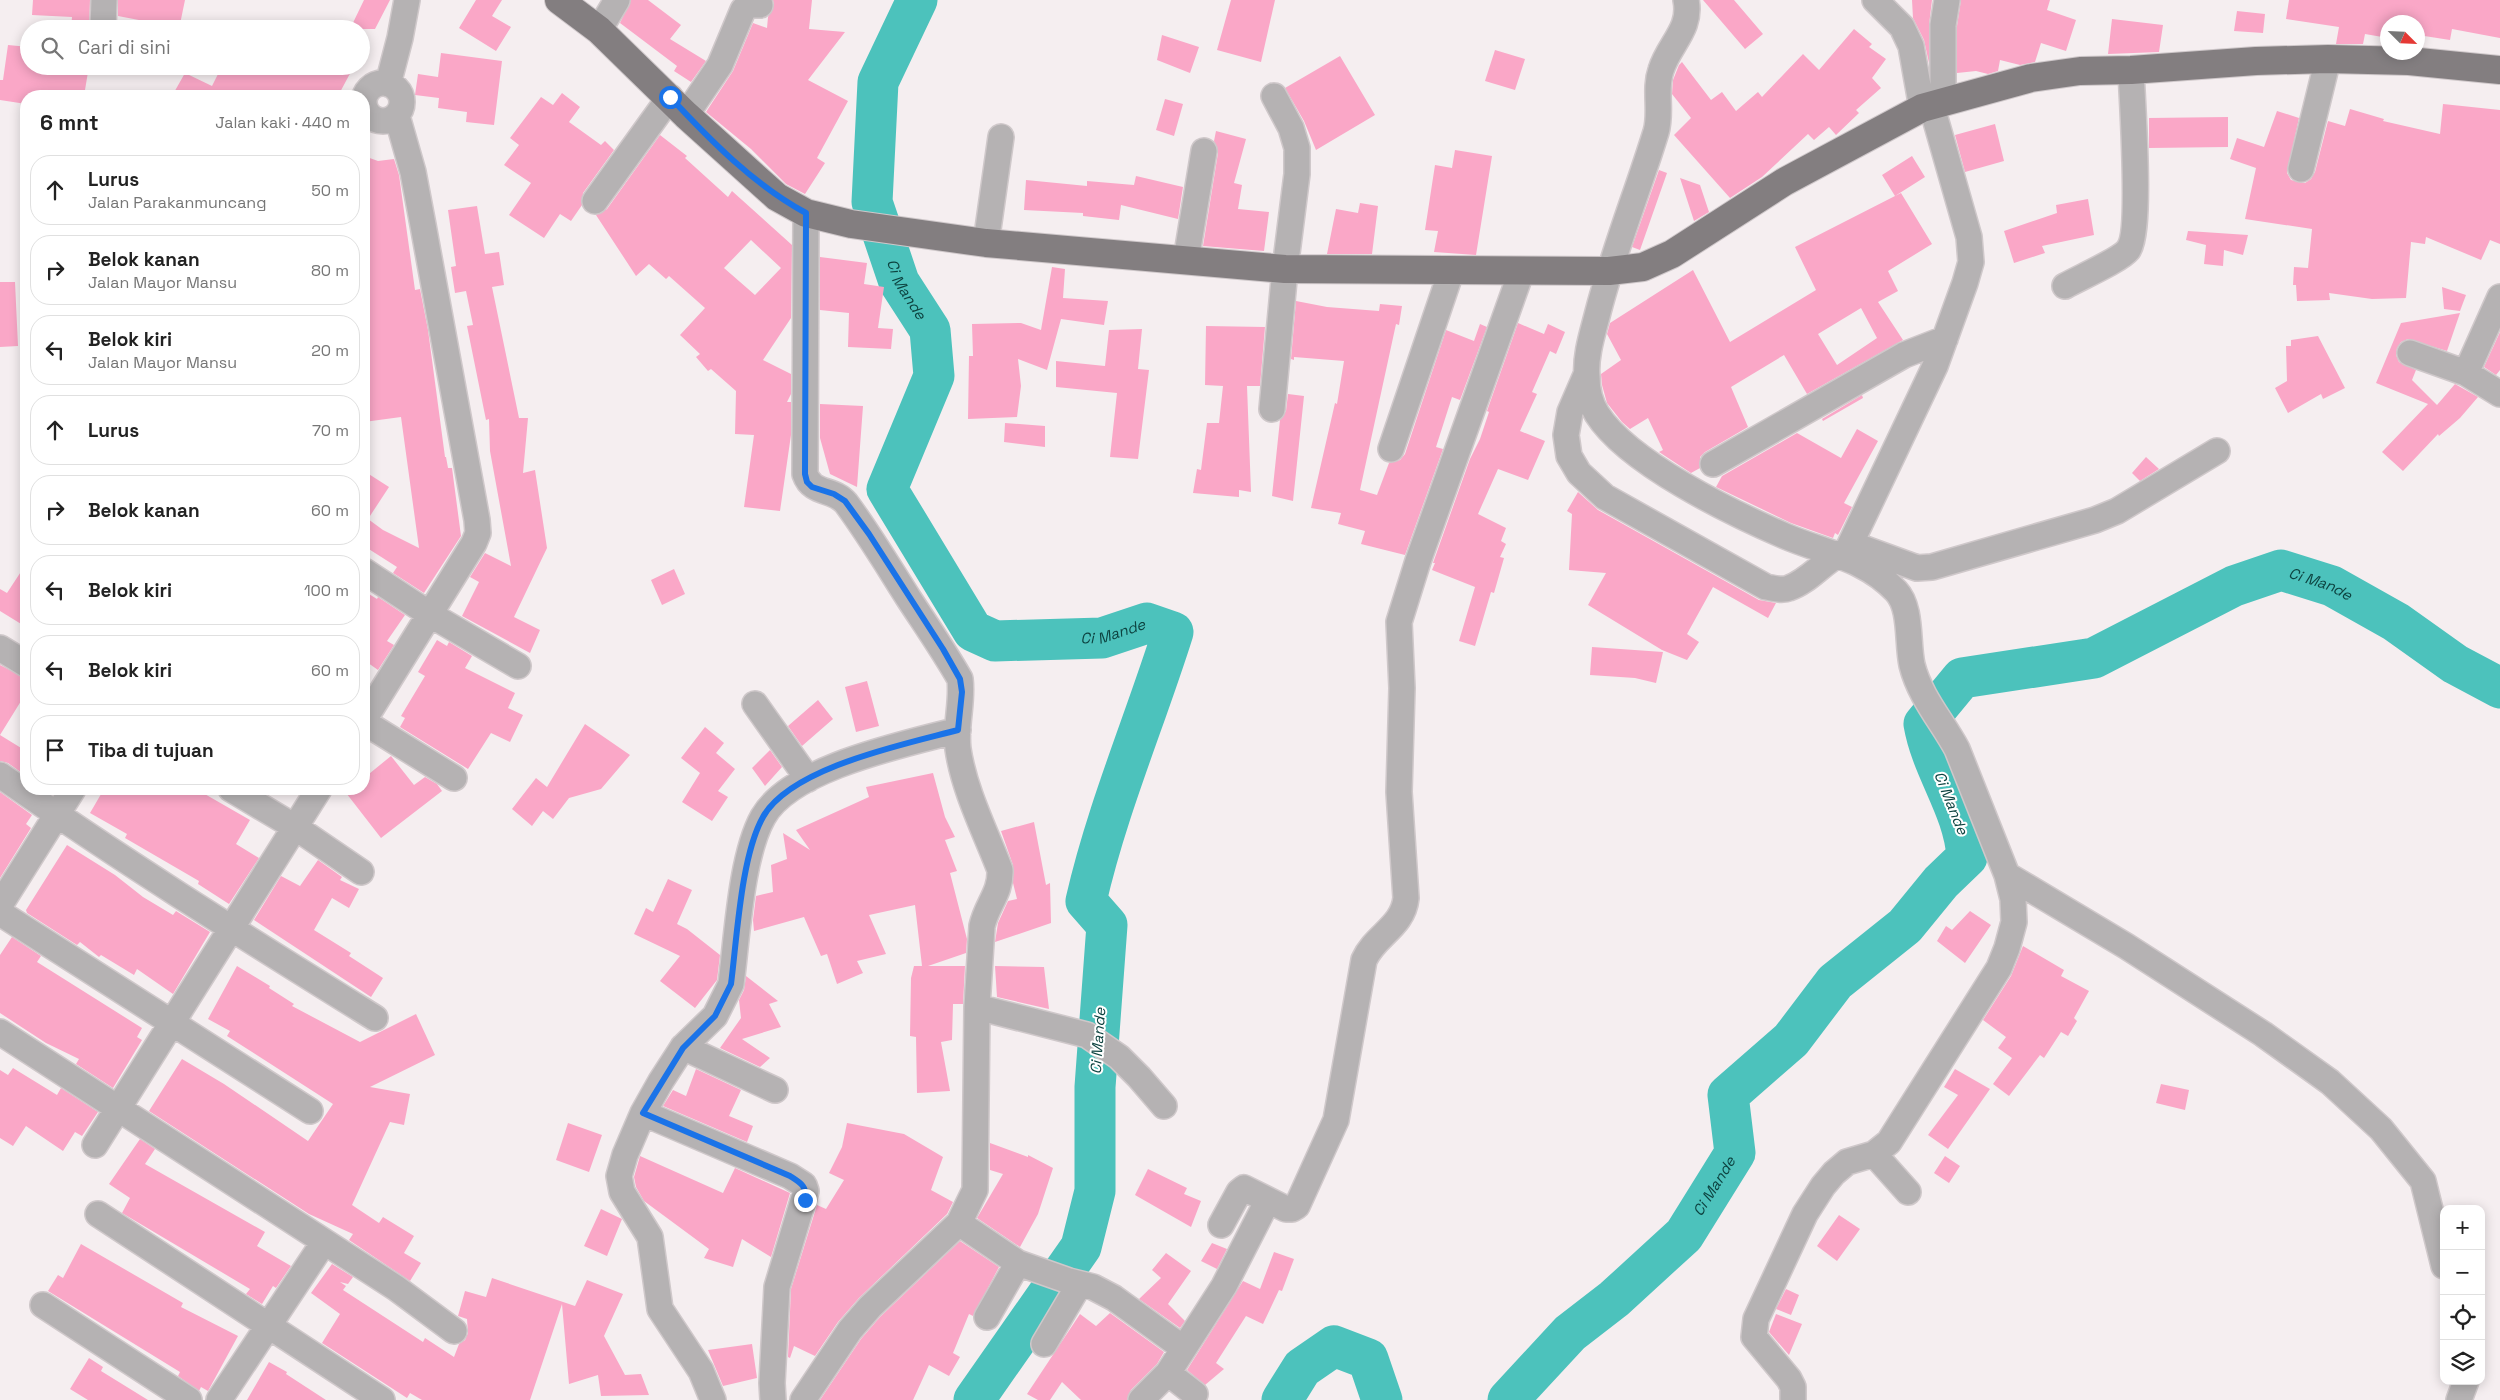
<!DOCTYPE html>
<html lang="id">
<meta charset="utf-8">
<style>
body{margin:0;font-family:"Space Grotesk",sans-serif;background:#f6f6f6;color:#222}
.controls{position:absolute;right:15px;bottom:15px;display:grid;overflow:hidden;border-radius:10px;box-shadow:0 2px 12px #0003}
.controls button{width:45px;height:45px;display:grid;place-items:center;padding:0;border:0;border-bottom:1px solid #e0e0e0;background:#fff;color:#222;font:25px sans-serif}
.compass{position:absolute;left:2380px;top:15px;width:45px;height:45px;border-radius:50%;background:#fff;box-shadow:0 2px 12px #0003;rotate:114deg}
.stop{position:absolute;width:15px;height:15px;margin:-11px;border:4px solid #1a73e8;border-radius:50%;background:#fff}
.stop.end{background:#1a73e8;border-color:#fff;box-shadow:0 1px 5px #0008}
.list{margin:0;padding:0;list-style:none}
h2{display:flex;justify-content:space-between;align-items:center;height:65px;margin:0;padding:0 20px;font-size:21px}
h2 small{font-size:16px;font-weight:400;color:#767676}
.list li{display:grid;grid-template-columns:32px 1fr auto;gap:15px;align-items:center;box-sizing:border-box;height:70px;margin:0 10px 10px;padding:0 10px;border:1px solid #e0e0e0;border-radius:20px}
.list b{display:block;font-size:19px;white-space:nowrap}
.list p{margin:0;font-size:16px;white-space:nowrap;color:#767676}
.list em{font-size:16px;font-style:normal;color:#767676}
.icon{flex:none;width:28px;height:28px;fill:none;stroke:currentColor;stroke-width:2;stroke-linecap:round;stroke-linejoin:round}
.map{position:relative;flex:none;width:2500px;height:1400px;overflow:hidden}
.search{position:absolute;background:#fff;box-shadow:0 2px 12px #0003;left:20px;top:20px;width:350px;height:55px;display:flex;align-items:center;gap:12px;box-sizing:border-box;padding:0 18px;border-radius:28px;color:#767676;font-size:19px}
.panel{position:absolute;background:#fff;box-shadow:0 2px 12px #0003;left:20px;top:90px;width:350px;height:705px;border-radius:20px}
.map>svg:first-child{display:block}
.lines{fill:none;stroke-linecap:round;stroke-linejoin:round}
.river{stroke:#4cc2bc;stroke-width:41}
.building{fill:#faa7c7;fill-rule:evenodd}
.minor-casing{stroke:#cfc8ca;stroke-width:28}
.major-casing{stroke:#cfc8ca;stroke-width:30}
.minor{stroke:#b5b2b3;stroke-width:25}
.major{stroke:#837e80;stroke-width:28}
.route{stroke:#1a73e8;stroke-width:6}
.labels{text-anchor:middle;stroke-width:4;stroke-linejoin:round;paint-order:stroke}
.water-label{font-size:15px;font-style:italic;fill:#0d4340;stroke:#fff}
</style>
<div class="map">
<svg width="2500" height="1400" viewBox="0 0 2500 1400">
<rect width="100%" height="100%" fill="#f5eef0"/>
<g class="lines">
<!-- river -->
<g class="river">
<path id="s1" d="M917 0 878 82 872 202 899 282 930 330 934 376 887 489 973 631 995 641 1102 638 1147 623 1173 632C1145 721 1107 809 1086 901L1107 925 1095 1087V1191L1081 1247 974 1400"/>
<path d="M1282 1400 1302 1368 1334 1346 1368 1359 1382 1400"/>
<path id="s2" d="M1508 1400 1570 1333 1614 1299 1684 1235 1735 1153 1728 1095 1791 1040 1835 982 1905 926 1941 882 1967 857C1964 809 1932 770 1924 724L1962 678 2094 658 2234 586 2281 570 2332 586 2396 622 2455 664 2500 688"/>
</g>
</g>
<!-- building -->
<path class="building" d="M33 0H90L89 29H71L72 17 32 15Z
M118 0H185L179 29H142L144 21 118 16Z
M364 0H390L375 29H350Z
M476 0H502L492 16 511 27 496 51 459 28Z
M631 0H648L681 25 670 39 706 61 691 82 674 71 677 66 620 23Z
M773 0H812L809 29 845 32 808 80 848 101 817 158 825 163 805 194 786 184 751 149 706 112 733 71 753 23 767 28 768 17 774 5Z
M1231 0H1275L1261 62 1217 50Z
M1703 0H1734L1763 34 1745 49Z
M1912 0H1932L1929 25V63L1924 40 1913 18Z
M1961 0H2050L2047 10 2076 20 2066 51 2041 43 2035 62 2020 65 2000 60 1998 71 1988 74 1976 71 1957 73V26Z
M2289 0H2500V38L2452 29 2450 40 2418 35V22H2388V38L2365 34 2363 44H2336L2339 27 2286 19Z
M2237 11 2265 14 2263 33 2234 31Z
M2112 19 2163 25 2159 52 2108 54Z
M1854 29 1872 44 1869 47 1886 59 1872 78 1881 88 1856 110 1859 113 1836 135 1829 127 1814 140 1808 134 1762 177 1730 198 1674 135 1691 118 1672 94 1673 80 1679 65 1682 62 1711 100 1722 92 1736 111 1758 92 1762 97 1803 54 1819 70Z
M1162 35 1199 47 1190 73 1157 60Z
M8 45 29 47V66H89L84 96H26V104L0 100V80H3Z
M1495 50 1525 59 1515 90 1485 81Z
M441 53 502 61 494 125 466 122 467 112 438 108 439 98 415 95 418 74 438 77Z
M1340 56 1375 115 1316 150 1304 121 1285 88Z
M222 66H354L338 96H172L185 73 212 86Z
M562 93 580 107 569 122 601 145 605 141 614 150 583 193 582 205 571 221 560 214 544 238 509 215 531 183 504 165 519 145 510 138 541 97 553 105Z
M1165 99 1183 104 1174 136 1156 130Z
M2443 104 2500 110V244L2490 240 2481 260 2426 237 2425 244 2411 242 2406 298 2372 299 2329 293 2330 300 2297 301 2296 285H2293L2294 267 2308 268 2312 229 2245 219 2256 168 2230 159 2237 138 2264 147 2277 111 2299 118 2287 173 2291 180 2305 183 2311 179 2315 172 2328 121 2345 126 2350 109 2384 119 2383 121 2440 134Z
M2228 117V147L2149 148V118Z
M1995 124 2004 161 1965 172 1955 135Z
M1216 131 1246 139 1234 183 1242 185 1238 209 1269 212 1264 251 1203 246 1218 153 1214 141Z
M660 135 687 156 685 158 728 197 732 191 792 245 791 318 763 360 791 374V394L787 402H791V435L780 511 744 507 754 435 735 434 736 391 711 369 708 371 696 357 700 354 680 335 705 308 669 276 666 279 649 264 636 276 596 215 607 209ZM751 240 781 268 755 295 724 268Z
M1455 150 1492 156 1476 255 1434 252 1438 231 1425 230 1435 165 1452 168Z
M364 156 378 161 394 159 399 175 415 290 420 289 428 330 445 457H446L448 468H452L461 536 424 593 393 573 397 567 364 546V471L389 487 368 519 383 530 419 548 401 417 364 422Z
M1912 156 1925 177 1895 196 1901 193 1932 244 1888 271 1898 291 1878 302 1903 340 1807 394 1784 355 1731 387 1748 427 1705 452 1700 457V468L1691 473 1659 452 1663 450 1648 418 1630 429 1622 422 1607 403 1602 385 1601 374 1621 360 1607 334 1610 323 1693 270 1730 342 1816 290 1795 247 1895 196 1882 175ZM1861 308 1877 338 1837 365 1818 334Z
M1659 170 1667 173 1640 250 1632 247Z
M1136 176 1183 187 1178 219 1121 205 1119 220 1083 216V213L1024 210 1026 180 1087 186V181L1134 185Z
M1680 178 1700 185 1709 212 1694 221Z
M2088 199 2094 235 2042 246 2045 253 2014 263 2004 231 2057 213 2056 205Z
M1360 203 1378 206 1372 254H1327L1336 209 1358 213Z
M477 206 485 254 499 252 504 285 492 287 519 418H528L523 473 535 470 547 548 514 617 540 630 530 653 462 616 479 582 470 577 485 553 511 566 490 451 489 419 486 420 467 326 473 325 466 291 455 293 451 267 456 266 448 210Z
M2188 231 2248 235 2243 255 2224 250 2223 266 2204 264 2206 245 2186 240Z
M820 257 867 263 864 284 884 287 878 328 893 329 891 349 848 347 849 313 820 310Z
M1052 267 1065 269 1063 298 1108 301 1104 325 1061 319 1047 370 1018 359 1021 386 1017 417 968 419 969 356H973L972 324 1021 323 1041 330Z
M0 282H15L18 346 0 347Z
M2442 287 2466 295 2460 311 2444 309Z
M1296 301 1327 307 1379 311 1380 304 1402 306 1399 325 1396 324 1360 490 1377 495 1389 463 1400 460 1405 454 1446 330 1474 341 1480 324 1487 327 1460 400 1452 397 1436 447 1443 449 1405 555 1361 544 1365 531 1338 524 1341 513 1311 508 1335 403 1337 404 1344 361 1294 357V360L1291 359Z
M2460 313 2447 351 2408 339 2401 342 2397 348 2396 355 2399 362 2416 370 2412 380 2437 405 2455 384 2478 397 2460 418 2439 436 2438 434 2403 471 2382 452 2428 404 2376 383 2401 323Z
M1518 323 1544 334 1548 324 1565 332 1556 354 1550 351 1532 392 1537 394 1520 431 1545 441 1528 480 1498 469 1478 514 1506 528 1501 541 1506 544 1500 557 1504 558 1494 593 1491 592 1475 646 1459 641 1475 587 1432 570 1435 563H1433L1470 459 1480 439 1489 412 1487 411Z
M1206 326 1265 327 1260 386H1247L1251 492 1239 490V497L1193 493 1197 469 1201 470 1207 423H1219L1223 386 1205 385Z
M1142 329 1138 369 1149 370 1138 459 1110 457 1117 393 1056 387V361L1105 366 1109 330Z
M2500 332V370L2496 375 2484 367Z
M2318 336 2345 388 2323 399 2321 394 2288 413 2275 388 2287 381 2286 346H2291V340Z
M1288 394 1304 396 1293 501 1272 496 1280 420 1286 411Z
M1862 395 1863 398 1823 421 1822 419Z
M820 404 863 406 857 487 830 474 820 438Z
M1005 423 1045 426V447L1004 442Z
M1857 429 1878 441 1844 503 1852 507 1838 535 1835 533 1833 538 1791 523 1716 487 1722 476 1797 433 1841 458Z
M2146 457 2159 469 2140 481 2132 473Z
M1578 492 1598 510 1759 600 1776 603 1768 618 1713 587 1687 634 1699 642 1687 660 1662 650 1588 605 1606 573 1569 570 1572 514 1567 511Z
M26 564V627L0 611V589L7 593Z
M674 569 685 594 662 605 651 580Z
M364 591 377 599 378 597 405 615 387 641 394 645 378 670 364 660Z
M437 640 447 646 449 642 472 656 465 668 515 693 508 708 523 715 510 742 491 733 468 769 400 727 405 718 401 716 425 676 418 672Z
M1592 647 1663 652 1656 683 1635 678 1590 675Z
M0 665 26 678V693L0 735 26 751V776L8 763 0 761Z
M867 681 879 726 856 732 845 687Z
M818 700 833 719 802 746 788 726Z
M585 724 630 755 601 789 569 798 553 819 543 811 532 826 512 809 536 778 547 787Z
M705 727 724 743 716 753 735 769 718 791 728 797 712 821 682 802 700 773 681 758Z
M770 750 782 767 765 786 752 768Z
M391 756 414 785 425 777 437 784 442 791 381 838 343 789H364V778Z
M933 773 945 817 955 837 945 840 957 871 950 873 967 939 966 953 928 966H965L963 1004H953L952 1040 941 1042 950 1091 917 1093 916 1037 910 1036 911 978 914 966H922L915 905 869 915 886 954 857 961 863 973 837 984 827 954 821 956 804 917 754 931 753 920 756 896 773 892 771 865 787 859 783 833 810 850 796 830 869 797 866 787Z
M104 789H196L250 820 236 844 259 858 229 904 198 884 199 881 125 838 127 834 90 813Z
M0 792 32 815 26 824 31 828 0 878Z
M1034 822 1046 885 1050 883 1051 923 995 942 998 923 1008 901 1017 899 1013 883V865L1001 831Z
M67 845 115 875 143 897 173 915 176 911 210 932 173 994 137 969 134 975 101 955 99 957 80 942 77 945 27 913 26 910Z
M318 860 342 877 340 880 359 889 349 908 332 898 314 930 351 953 349 956 383 978 371 997 254 920 281 876 300 886Z
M668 879 692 890 677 924 687 929 720 955 717 980 695 1008 660 981 680 956 634 934 646 908 653 912Z
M1970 911 1991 925 1965 963 1937 941 1946 926 1952 930Z
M12 937 41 956 37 962 142 1028 137 1037 142 1040 113 1088 76 1064 79 1059 46 1043 0 1013V955Z
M2023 946 2064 970 2061 976 2089 991 2074 1018 2077 1021 2068 1036 2061 1032 2044 1058 2040 1055 2009 1096 1993 1084 2012 1058 1998 1048 2006 1037 1983 1020 2011 976Z
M237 966 270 986 269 988 294 1004 292 1006 360 1042 416 1014 435 1055 370 1087 410 1094 404 1125 390 1122 352 1205 379 1223 383 1217 414 1236 404 1253 421 1263 410 1281 349 1240 353 1234 309 1214 149 1111 182 1059 224 1084 308 1141 333 1104 227 1036 230 1031 208 1019Z
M995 966 1044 967 1049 1009 997 997Z
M746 976 778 1001 769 1004 781 1027 742 1039 770 1058 760 1067 720 1048 741 1018 739 1000 744 990Z
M13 1068 57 1095 61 1088 98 1112 82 1136 75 1132 63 1151 26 1126 13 1146 0 1138V1070L8 1075Z
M696 1069 741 1090 729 1116 753 1126 747 1142 663 1106 673 1090 686 1096Z
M1955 1069 1990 1089 1948 1149 1928 1135 1958 1095 1944 1087Z
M2161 1084 2189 1090 2185 1110 2156 1103Z
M568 1123 602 1135 589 1172 556 1160Z
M847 1123 904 1134 943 1157 931 1190 953 1202 947 1214 859 1298 838 1322 815 1356 794 1346 790 1358 788 1357 791 1289 817 1205 826 1209 844 1180 829 1173 842 1147Z
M140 1139 155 1149 145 1164 265 1232 257 1246 291 1266 276 1288 273 1286 262 1304 246 1294 250 1289 122 1213 130 1198 109 1184Z
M990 1143 1028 1157V1155L1053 1168 1038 1214 1020 1247 977 1218 1003 1174 990 1170Z
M640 1156 723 1193 735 1168 790 1193 771 1257 742 1239 733 1267 704 1258 709 1249 644 1201 636 1187 634 1177Z
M1945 1156 1960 1166 1949 1183 1934 1173Z
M1148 1169 1187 1188 1184 1194 1201 1201 1191 1227 1135 1195Z
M601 1209 622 1219 607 1256 584 1246Z
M1839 1215 1860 1229 1837 1261 1817 1246Z
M960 1241 999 1267 973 1316 969 1314 953 1353 960 1357 949 1376 929 1365 913 1400H820L861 1339 880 1317Z
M1212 1243 1227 1249 1217 1269 1201 1261Z
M81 1244 183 1303 181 1307 238 1336 208 1391 201 1387 199 1391 178 1376 180 1372 48 1291 58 1275 63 1278Z
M1274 1252 1294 1259 1282 1291 1279 1290 1263 1324 1246 1316 1216 1363 1224 1369 1205 1385 1187 1370 1243 1281 1260 1289Z
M1166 1253 1191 1271 1168 1304 1185 1321 1180 1328 1139 1299 1161 1278 1152 1270Z
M332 1264 353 1277 348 1284 340 1282 346 1286 343 1290 423 1342 425 1338 454 1357 459 1344 465 1340 468 1333 467 1319 458 1316 465 1291 486 1297 492 1278 575 1306 587 1280 623 1294 604 1336 625 1375 641 1374 649 1395 601 1396 598 1375 569 1384 562 1304 530 1400H422L410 1393 407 1398 322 1343 340 1314 311 1293Z
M1786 1289 1799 1295 1791 1315 1776 1309Z
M1110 1313 1164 1352 1157 1364 1131 1390 1127 1400H1081L1062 1382 1050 1400H1038L1027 1394 1080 1314 1096 1326Z
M1776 1314 1802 1324 1789 1355 1769 1332Z
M752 1344 757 1378 723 1386 708 1350Z
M89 1358 103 1367 101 1371 148 1400H88L70 1389Z
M269 1362 287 1372 286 1374 326 1400H247Z"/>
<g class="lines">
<defs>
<path id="minor" d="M1686 0C1692 29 1669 44 1661 70 1654 90 1662 112 1656 132 1637 194 1613 252 1597 316 1592 335 1585 357 1587 377 1587 390 1590 403 1597 414 1628 463 1732 513 1785 536 1825 553 1865 558 1896 591 1912 608 1907 642 1912 665 1920 697 1942 721 1957 749L2007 875 2013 899 2014 922 2007 948 1999 968 1889 1142 1874 1154 1847 1162 1834 1173 1823 1186 1805 1214 1756 1319 1754 1337 1789 1379 1793 1387V1400
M1875 0 1902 27 1911 46 1922 108
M103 29 104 0
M599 30 617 0
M364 102a19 19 0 1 1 38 0a19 19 0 1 1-38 0Z
M388 84 400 38 407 0
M1943 101V25L1947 0
M686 115 720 65 743 10 748 5H760
M2301 169 2328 59
M595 201 670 97
M986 243 1001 137
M1186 260 1204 151
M2065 286C2079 278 2120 260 2128 250 2142 232 2132 100 2131 70
M2410 353 2466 373 2500 394
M2466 373 2500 297
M1586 375 1570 412 1566 435 1569 456 1579 473 1605 497 1766 587C1773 588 1782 591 1789 588 1816 579 1834 544 1865 549L1917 568 1932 567 2095 520 2117 511 2217 451
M1272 409 1285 269 1297 174V148L1291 128 1274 96
M1391 449 1452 269
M1713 464 1904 355 1945 339
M1847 551 1935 366 1965 283 1971 262 1969 237 1931 104
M364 571 431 615 518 666
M0 648 26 664
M755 704 808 779
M364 720 474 543 478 533 477 520 423 225 413 172 397 116
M364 722 454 778
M0 775C122 861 248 939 375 1018
M231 789 295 827 361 872
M2007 875 2126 946 2263 1034 2330 1082 2381 1129 2423 1181 2444 1266
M0 905 73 789
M0 913 310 1111
M977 1007 1087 1035 1119 1057 1139 1077 1164 1106
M0 1032 396 1288 454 1331
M683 1047 775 1090
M643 1113 790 1176 804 1185 806 1191 777 1287 772 1383 773 1400
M95 1145 319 789
M1874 1154 1908 1192
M98 1214 382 1400
M959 1223 1018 1263 1069 1281 1093 1287 1114 1298 1183 1348
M1221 1225 1239 1192 1244 1188 1286 1209H1292L1297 1206 1336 1120 1364 960C1375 935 1403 927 1406 898L1399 792 1402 688 1399 622 1418 561 1522 270
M43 1305 189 1400
M987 1317 1018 1263
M1044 1344 1079 1285
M1195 1394 1168 1373 1224 1286 1268 1200
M219 1400 324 1242
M713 1400 701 1371 660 1309 650 1237 622 1192 619 1176 625 1155 643 1113 661 1081 683 1047 715 1016 731 984C737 938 741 856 763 817 791 767 906 744 958 730
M803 1400 850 1330 870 1307 959 1223 975 1190 977 1007 982 926C987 904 1001 893 1000 870 985 831 964 790 958 749 955 725 963 702 960 679 944 651 926 625 909 599 888 566 869 534 846 503 834 488 812 495 805 474L806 213
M1141 1400 1168 1373
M2459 1400 2466 1381"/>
<path id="major" d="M559 0 599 30 686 115 777 197 806 213 851 224 986 243 1285 269 1609 271 1643 267 1672 254 1784 182 1922 108 2031 78 2080 71 2131 70 2256 61 2328 59 2409 61 2500 70"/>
</defs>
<!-- minor casing -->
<use href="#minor" class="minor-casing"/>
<!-- major casing -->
<use href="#major" class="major-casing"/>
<!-- minor -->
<use href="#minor" class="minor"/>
<!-- major -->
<use href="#major" class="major"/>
</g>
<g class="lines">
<!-- route -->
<path class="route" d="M670 97C710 140 754 185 806 213L805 474 807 482 812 487 834 494 845 501 869 534 943 649 960 679 962 692 958 730C906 744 791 767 763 817 741 856 737 938 731 984L715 1016 683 1048 643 1113 790 1176C801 1183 807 1186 805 1200"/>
</g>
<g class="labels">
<!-- water labels -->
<g class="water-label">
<text dy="5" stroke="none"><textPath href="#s1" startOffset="305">Ci Mande</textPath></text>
<text dy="5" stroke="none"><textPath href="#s2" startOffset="1318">Ci Mande</textPath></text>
<text dy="5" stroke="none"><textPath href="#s1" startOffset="830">Ci Mande</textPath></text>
<text transform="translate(1951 803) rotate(68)" y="5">Ci Mande</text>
<text transform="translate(1098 1041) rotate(-86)" y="5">Ci Mande</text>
<text dy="5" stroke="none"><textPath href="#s2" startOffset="299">Ci Mande</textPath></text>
</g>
</g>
</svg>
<div class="controls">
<button>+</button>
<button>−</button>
<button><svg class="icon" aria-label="locate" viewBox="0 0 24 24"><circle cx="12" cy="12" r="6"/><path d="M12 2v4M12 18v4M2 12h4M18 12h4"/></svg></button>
<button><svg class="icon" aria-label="layers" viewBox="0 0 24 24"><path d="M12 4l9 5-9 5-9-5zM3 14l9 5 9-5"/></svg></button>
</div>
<svg class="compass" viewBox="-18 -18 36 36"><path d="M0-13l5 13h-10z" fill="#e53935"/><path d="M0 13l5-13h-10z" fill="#767676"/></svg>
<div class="stop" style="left:670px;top:97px"></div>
<div class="stop end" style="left:805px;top:1200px"></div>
<div class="search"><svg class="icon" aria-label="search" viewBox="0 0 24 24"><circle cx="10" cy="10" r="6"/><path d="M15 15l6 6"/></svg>Cari di sini</div>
<section class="panel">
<h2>6 mnt<small>Jalan kaki · 440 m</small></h2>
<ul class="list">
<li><svg class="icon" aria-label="ahead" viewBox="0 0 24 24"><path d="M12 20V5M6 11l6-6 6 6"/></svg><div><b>Lurus</b><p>Jalan Parakanmuncang</p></div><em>50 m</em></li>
<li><svg class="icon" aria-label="right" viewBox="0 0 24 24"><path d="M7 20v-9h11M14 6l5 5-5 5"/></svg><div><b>Belok kanan</b><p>Jalan Mayor Mansu</p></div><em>80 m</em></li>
<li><svg class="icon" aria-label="left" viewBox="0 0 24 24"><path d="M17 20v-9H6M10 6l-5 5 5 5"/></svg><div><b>Belok kiri</b><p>Jalan Mayor Mansu</p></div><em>20 m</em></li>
<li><svg class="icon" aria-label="ahead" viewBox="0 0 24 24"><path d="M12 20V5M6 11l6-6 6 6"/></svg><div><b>Lurus</b></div><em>70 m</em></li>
<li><svg class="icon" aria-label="right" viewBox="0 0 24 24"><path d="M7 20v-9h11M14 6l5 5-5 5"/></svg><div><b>Belok kanan</b></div><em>60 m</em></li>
<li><svg class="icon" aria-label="left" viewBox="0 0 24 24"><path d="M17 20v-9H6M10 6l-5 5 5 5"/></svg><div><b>Belok kiri</b></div><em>100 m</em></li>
<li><svg class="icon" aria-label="left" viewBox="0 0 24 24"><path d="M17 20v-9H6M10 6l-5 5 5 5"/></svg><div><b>Belok kiri</b></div><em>60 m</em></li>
<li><svg class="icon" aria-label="arrive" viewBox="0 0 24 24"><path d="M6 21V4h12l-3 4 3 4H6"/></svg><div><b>Tiba di tujuan</b></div></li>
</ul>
</section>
</div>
